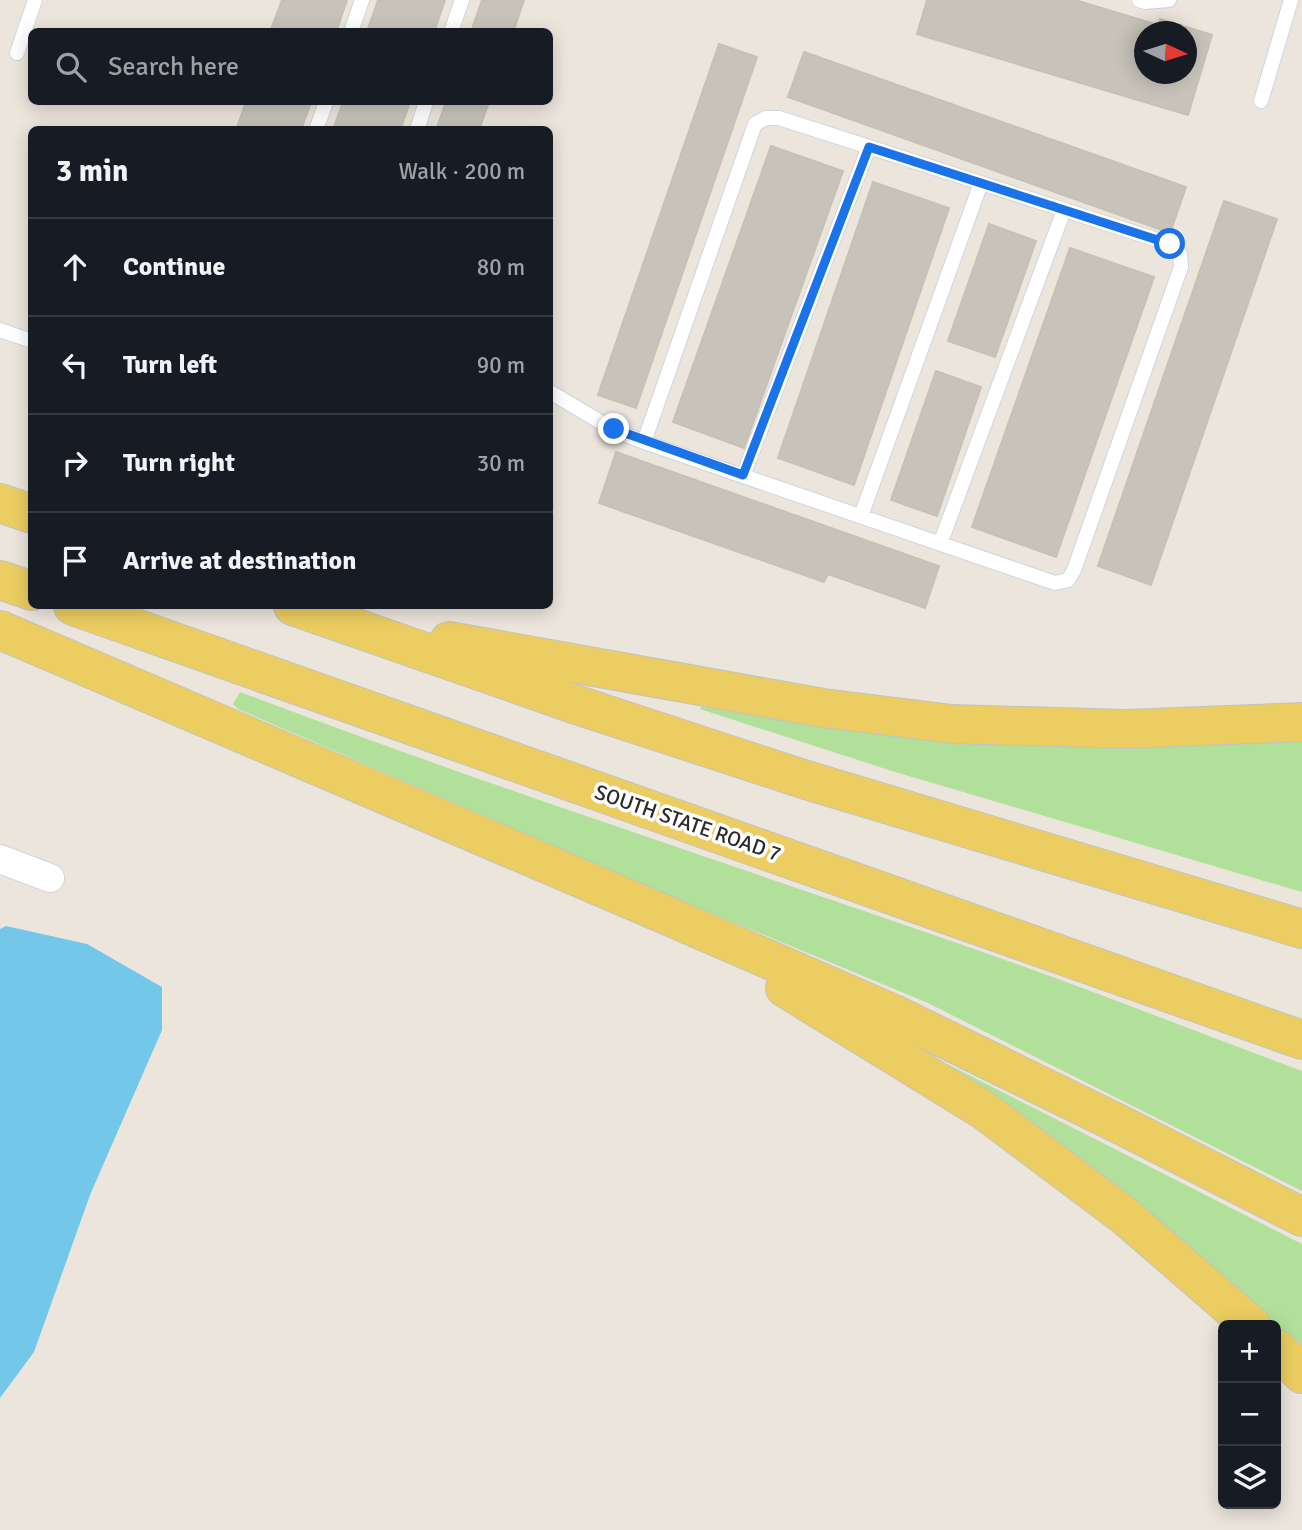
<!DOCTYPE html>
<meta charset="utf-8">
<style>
body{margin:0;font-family:Signika,sans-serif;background:#242831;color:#f1f3f6}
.controls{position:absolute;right:21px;bottom:21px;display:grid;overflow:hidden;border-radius:10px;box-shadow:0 4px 18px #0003}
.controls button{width:63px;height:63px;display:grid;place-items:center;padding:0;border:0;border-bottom:2px solid #363941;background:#171b24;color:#f1f3f6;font:35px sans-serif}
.compass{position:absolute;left:1134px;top:21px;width:63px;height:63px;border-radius:50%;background:#171b24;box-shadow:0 4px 18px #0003;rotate:94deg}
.stop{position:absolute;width:21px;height:21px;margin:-16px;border:5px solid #1a73e8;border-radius:50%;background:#fff}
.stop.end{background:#1a73e8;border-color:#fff;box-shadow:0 2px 7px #0008}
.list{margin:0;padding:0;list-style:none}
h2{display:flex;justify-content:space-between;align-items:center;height:91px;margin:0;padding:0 28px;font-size:30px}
h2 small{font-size:23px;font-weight:400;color:#9ea1a6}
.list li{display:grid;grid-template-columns:46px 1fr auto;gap:21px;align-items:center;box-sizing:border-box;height:98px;padding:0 28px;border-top:2px solid #363941}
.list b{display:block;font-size:26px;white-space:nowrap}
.list em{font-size:23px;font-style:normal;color:#9ea1a6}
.icon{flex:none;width:38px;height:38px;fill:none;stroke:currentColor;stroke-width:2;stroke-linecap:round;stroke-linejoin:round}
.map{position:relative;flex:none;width:1302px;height:1530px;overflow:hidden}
.search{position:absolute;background:#171b24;box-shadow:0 4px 18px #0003;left:28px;top:28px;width:525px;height:77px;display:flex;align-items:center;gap:18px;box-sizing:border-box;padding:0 24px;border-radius:10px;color:#9ea1a6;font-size:26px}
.panel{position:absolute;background:#171b24;box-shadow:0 4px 18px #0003;left:28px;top:126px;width:525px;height:483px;border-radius:10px}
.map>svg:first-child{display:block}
.green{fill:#b1e09a}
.water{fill:#73c8ea}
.building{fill:#c7c3bb;stroke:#c6c1b6;stroke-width:2;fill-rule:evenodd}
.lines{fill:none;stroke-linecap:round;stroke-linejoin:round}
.service-casing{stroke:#d1d4e2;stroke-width:16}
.minor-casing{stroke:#d1d4e2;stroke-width:30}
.primary-casing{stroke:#c3c3c3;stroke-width:40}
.service{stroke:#fff;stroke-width:14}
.minor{stroke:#fff;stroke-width:28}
.primary{stroke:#ebcd61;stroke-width:38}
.route{stroke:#1a73e8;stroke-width:9}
.labels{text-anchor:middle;stroke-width:7;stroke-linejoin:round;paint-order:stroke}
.street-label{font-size:21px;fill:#2a2a2a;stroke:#fff}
</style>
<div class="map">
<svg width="1302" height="1530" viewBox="0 0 1302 1530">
<rect width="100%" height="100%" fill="#ebe5dc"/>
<!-- green -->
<path class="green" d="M240 692C477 782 718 860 957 943 1073 983 1187 1028 1302 1071V1191L928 1003 651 888 238 709 233 704Z
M704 701 1302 737V892L892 771 700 709Z
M947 1064 1302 1244V1356L1276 1332V1325H1269L943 1072Z"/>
<!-- water -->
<path class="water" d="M6 926 87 944 162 987V1030L90 1195 34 1352 0 1398V929Z"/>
<!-- building -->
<path class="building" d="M282 0H347L336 32H270Z
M378 0H445L434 32H367Z
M482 0H524L513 32H471Z
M927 0H1075L1158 25 1160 19 1212 35 1188 115 917 34ZM1144 32H1186V74H1144Z
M719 44 757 57 636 408 598 395Z
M804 52 1186 187 1170 233 788 97Z
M246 102H311L301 130H236Z
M343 102H410L400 130H333Z
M446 102H489L479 130H436Z
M771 146 843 171 744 448 673 422Z
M873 182 949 208 854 485 778 458Z
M1224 201 1277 219 1151 585 1098 566Z
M989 224 1036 241 995 357 948 341Z
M1070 248 1154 277 1056 557 972 527Z
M936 371 981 387 937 516 891 500Z
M616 452 939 566 925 608 828 574 824 582 599 503Z"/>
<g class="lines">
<defs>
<path id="service" d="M1139 0 1145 2 1169 0
M351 32 362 0
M451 32 462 0
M17 53 35 0
M1261 101 1291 0
M316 130 326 102
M417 130 426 102
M0 330 32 341
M550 392 614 430 644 442 1055 583 1068 580 1074 570 1181 267 1180 254 1170 244 779 118H766L755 124 644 442
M743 476 869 147
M861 516 981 183
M940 544 1064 210"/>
<path id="minor" d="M0 859 50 878"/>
<path id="primary" d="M0 503 32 514
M0 580 32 591
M73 606 1302 1040
M293 606 574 704 803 779 1302 929
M0 630 664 914 894 1014 1119 1124 1302 1217
M449 641 823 708 952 724 1127 729 1302 722
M785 988 985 1111 1125 1216 1251 1325
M1276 1348 1302 1374"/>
</defs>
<!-- service casing -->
<use href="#service" class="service-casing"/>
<!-- minor casing -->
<use href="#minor" class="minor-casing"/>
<!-- primary casing -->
<use href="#primary" class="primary-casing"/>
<!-- service -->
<use href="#service" class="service"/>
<!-- minor -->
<use href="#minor" class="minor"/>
<!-- primary -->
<use href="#primary" class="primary"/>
</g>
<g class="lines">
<!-- route -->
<path class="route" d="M614 429 743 475 869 147 1170 244"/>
</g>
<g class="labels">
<!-- street labels -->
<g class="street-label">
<text transform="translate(688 823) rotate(19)" y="7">SOUTH STATE ROAD 7</text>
</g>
</g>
</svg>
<div class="controls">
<button>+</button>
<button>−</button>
<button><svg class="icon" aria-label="layers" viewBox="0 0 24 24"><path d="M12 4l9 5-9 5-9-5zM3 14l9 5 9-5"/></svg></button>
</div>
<svg class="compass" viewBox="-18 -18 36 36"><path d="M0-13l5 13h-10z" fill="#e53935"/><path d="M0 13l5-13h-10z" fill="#9ea1a6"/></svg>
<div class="stop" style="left:1170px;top:244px"></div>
<div class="stop end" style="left:614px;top:429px"></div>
<div class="search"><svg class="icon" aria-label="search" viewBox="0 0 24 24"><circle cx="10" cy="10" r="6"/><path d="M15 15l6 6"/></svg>Search here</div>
<section class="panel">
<h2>3 min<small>Walk · 200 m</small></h2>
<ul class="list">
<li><svg class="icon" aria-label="ahead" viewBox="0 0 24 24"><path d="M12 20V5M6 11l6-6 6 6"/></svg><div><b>Continue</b></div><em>80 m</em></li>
<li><svg class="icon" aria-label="left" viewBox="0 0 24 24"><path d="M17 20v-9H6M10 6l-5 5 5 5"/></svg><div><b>Turn left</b></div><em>90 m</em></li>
<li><svg class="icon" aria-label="right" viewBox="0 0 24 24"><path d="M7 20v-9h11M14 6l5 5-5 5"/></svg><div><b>Turn right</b></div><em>30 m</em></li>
<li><svg class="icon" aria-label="arrive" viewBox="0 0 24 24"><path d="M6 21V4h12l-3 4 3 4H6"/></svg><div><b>Arrive at destination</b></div></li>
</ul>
</section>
</div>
